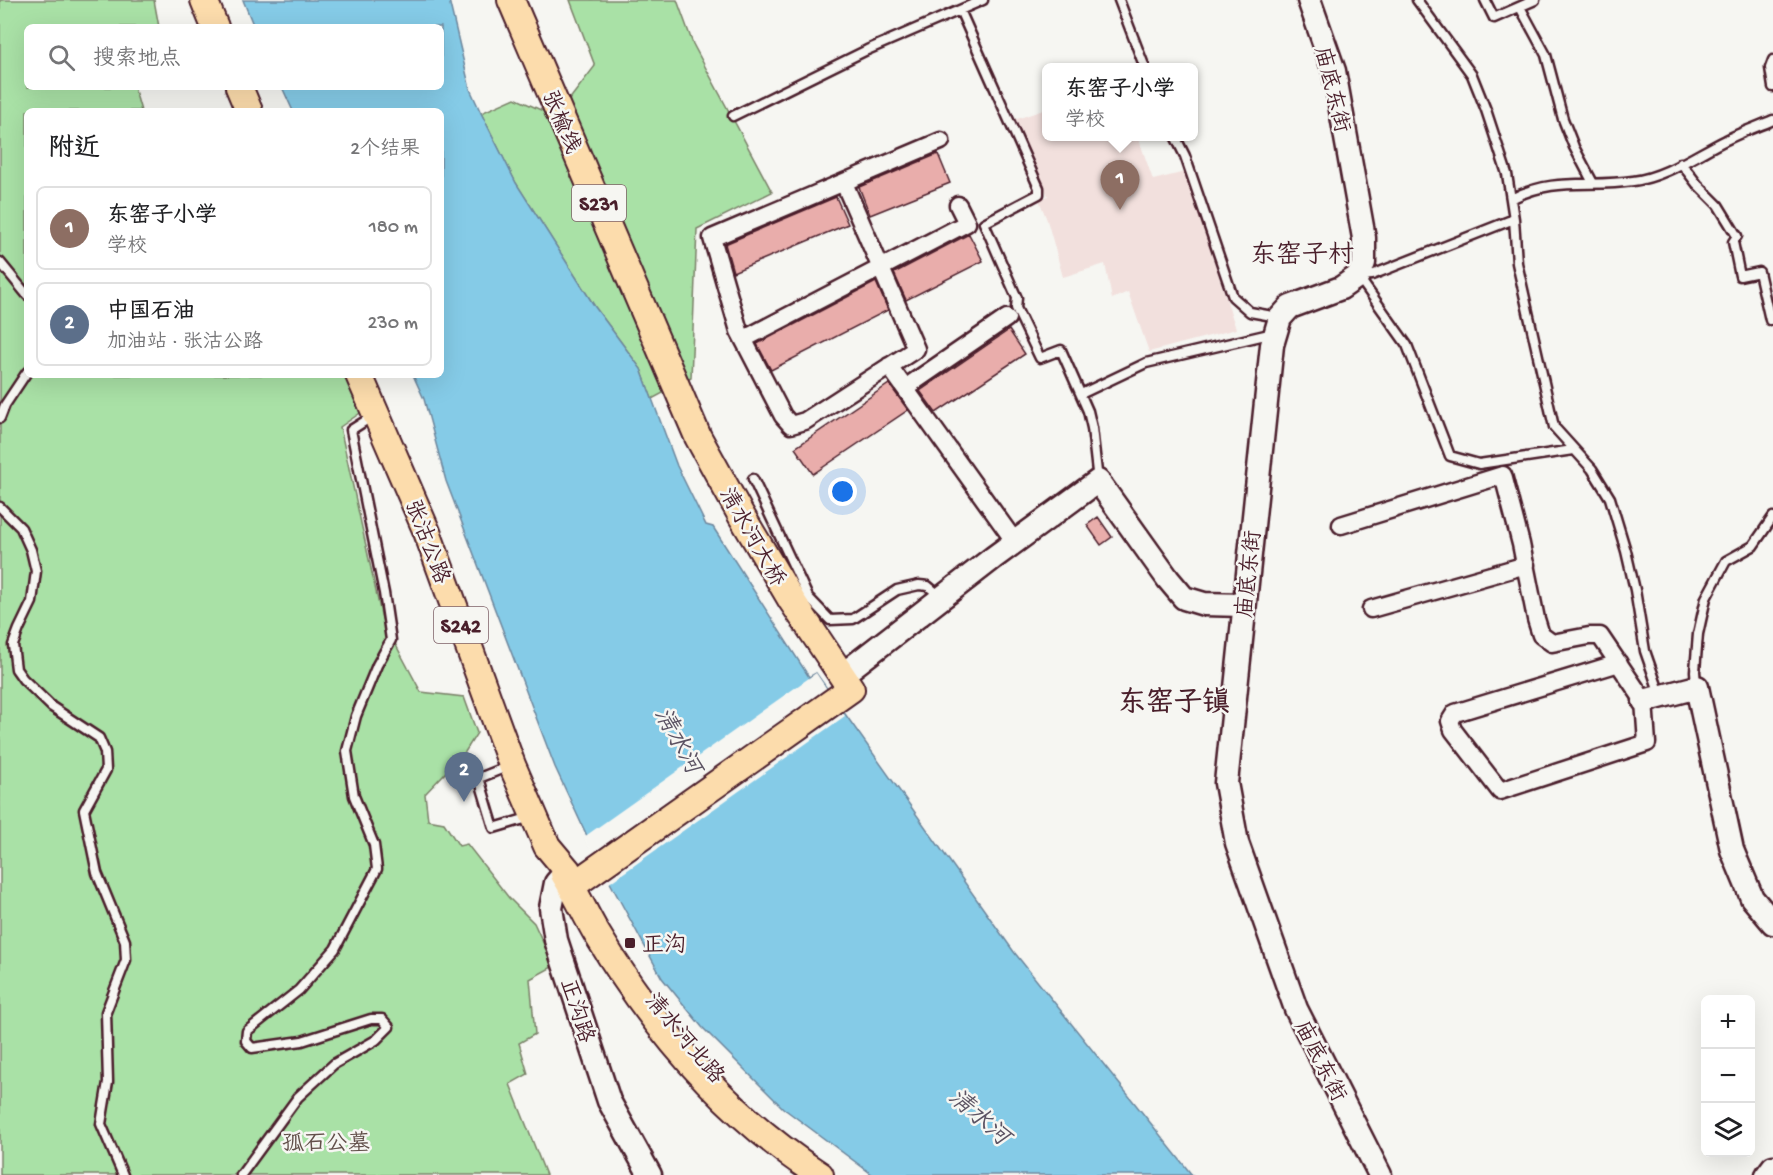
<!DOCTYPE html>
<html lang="zh">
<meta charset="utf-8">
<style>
body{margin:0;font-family:"Gochi Hand","LXGW WenKai TC",sans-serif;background:#f2f2f2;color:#202124}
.controls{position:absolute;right:18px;bottom:18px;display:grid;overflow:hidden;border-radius:9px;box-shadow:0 6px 24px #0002}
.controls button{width:54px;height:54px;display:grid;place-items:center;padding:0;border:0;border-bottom:2px solid #e0e0e0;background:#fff;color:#202124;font:30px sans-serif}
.you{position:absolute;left:843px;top:492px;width:21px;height:21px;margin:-15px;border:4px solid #fff;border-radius:50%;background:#1a73e8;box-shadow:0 0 0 9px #1a73e833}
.badge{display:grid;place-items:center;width:39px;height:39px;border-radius:50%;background:#4a1f2b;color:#fff;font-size:20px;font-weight:700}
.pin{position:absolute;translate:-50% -50px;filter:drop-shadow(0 2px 3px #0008)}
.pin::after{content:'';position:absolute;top:32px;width:21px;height:18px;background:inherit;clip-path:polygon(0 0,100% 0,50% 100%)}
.popup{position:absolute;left:1042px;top:63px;width:156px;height:78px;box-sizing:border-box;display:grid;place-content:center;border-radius:9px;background:#fff;filter:drop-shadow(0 2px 4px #0005);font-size:20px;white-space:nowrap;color:#757577}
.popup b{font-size:22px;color:#202124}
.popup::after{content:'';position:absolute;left:50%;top:100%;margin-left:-12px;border:12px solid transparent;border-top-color:#fff}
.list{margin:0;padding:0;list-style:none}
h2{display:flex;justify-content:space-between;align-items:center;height:78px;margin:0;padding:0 24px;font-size:26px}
h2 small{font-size:20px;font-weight:400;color:#757577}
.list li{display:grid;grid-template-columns:39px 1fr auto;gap:18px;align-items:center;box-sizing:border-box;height:84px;margin:0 12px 12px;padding:0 12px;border:2px solid #e0e0e0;border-radius:9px}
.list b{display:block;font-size:22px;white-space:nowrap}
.list p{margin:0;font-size:20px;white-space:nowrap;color:#757577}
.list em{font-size:20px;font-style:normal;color:#757577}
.icon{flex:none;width:33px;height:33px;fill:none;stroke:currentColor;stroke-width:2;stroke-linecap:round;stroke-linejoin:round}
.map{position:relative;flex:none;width:1773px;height:1175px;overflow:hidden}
.search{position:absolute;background:#fff;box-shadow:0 6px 24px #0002;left:24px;top:24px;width:420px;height:66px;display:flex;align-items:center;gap:15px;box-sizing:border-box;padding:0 21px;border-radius:9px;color:#757577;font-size:22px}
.panel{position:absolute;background:#fff;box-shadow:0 6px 24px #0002;left:24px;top:108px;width:420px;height:270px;border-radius:9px}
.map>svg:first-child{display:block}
.built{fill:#f2e0dd}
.green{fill:#a9e1a6;stroke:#7a8068;stroke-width:1.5}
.water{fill:#85cbe7;stroke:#6d869c;stroke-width:1.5}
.pier{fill:#f6f6f2}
.building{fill:#e9adab;stroke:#4a1f2b;stroke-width:1.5}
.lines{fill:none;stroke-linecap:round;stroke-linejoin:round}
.lane-casing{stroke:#4a1f2b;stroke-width:13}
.street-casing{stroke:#4a1f2b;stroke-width:21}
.secondary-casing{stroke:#4a1f2b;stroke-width:27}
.primary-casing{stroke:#4a1f2b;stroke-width:30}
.lane{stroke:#f6f6f2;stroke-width:8}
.street{stroke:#f6f6f2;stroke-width:16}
.secondary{stroke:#f6f6f2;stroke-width:22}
.primary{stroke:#fcdcac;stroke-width:26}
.poi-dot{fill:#4a1f2b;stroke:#f6f6f2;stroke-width:2}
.labels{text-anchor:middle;stroke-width:5;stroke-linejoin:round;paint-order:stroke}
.shield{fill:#f6f6f2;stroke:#7e6067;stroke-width:1.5}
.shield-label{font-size:21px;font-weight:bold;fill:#4a1f2b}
.street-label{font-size:22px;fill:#4a1f2b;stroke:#f6f6f2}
.poi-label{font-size:22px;fill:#4a1f2b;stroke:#f6f6f2;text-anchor:start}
.park-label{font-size:22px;fill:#62504a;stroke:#f6f6f2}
.water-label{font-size:24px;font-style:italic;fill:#5c5363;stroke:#f6f6f2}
.quarter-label{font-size:26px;fill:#4a1f2b;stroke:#f6f6f2}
.district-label{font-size:28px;font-weight:bold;fill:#4a1f2b;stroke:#f6f6f2}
</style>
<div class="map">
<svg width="1773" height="1175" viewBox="0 0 1773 1175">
<rect width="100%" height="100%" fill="#f6f6f2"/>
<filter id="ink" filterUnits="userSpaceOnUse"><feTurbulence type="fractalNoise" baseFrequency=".0167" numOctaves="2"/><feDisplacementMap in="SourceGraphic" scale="12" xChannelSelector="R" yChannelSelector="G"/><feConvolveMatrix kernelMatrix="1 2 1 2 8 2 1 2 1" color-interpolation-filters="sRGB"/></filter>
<g filter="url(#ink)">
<!-- built -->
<path class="built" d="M1046 109V136L1138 137 1153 180 1185 172 1236 329 1149 352 1128 292 1112 299 1105 264 1063 277 1047 220 1039 200 1048 196 1014 120Z"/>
<!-- green -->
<path class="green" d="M0 0H154L159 27H27V87H134L141 111H27V375H351L366 409 340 427 382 619 421 692 464 697 477 733 465 752 425 794 428 820 444 823 459 846 467 844 509 898 534 923 554 966 530 979 535 1034 519 1043 528 1074 510 1084 546 1175H0Z
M570 0H677L693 44 772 192 697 229 691 378 652 399 641 369 595 307 516 183 481 113 515 98 556 117 595 66Z"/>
<!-- water -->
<path class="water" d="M243 0H449L470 89 481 113 516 183 595 307 641 369 677 466 706 525 713 527 809 677 816 673 1014 952 1192 1175H873L783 1108 702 1027 662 978 601 866 555 767 446 481 424 399 413 375H441V111H293L282 87H441V27H254Z"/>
<!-- pier -->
<path class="pier" d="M816 673 845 716 608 884 584 837Z"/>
<!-- building -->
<path class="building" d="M938 154 950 183 870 215 859 187Z
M836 197 848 224 733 272 725 244Z
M969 234 983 261 906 300 894 273Z
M876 282 888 310 771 370 757 344Z
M1009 330 1025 354 936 413 920 391Z
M889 384 908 410 813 474 795 448Z
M1098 517 1112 537 1101 545 1087 525Z"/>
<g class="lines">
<defs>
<path id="lane" d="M1119 0 1145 68
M1417 0 1472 75 1486 110 1507 174 1514 219 1517 263 1554 427 1592 469 1610 498 1626 551 1635 590 1645 651 1661 697
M1485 0 1494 18 1535 0
M1520 7 1546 55 1563 119 1574 147 1593 183
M960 10 1039 188V194L984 223 1017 298 1016 308 1040 358 1061 350 1088 411 1092 428 1098 481
M1773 60 1770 68 1773 87
M733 116 867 50 983 0
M1175 136 1185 156 1233 297 1250 312 1278 317
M1681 163 1697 184 1718 205 1737 236 1733 242 1740 276 1759 272 1770 320 1773 319
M1511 199C1555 176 1589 188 1633 181 1666 177 1697 154 1726 140 1741 132 1757 127 1773 120
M0 262 27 295
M1358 276 1407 345 1450 456 1479 464 1573 450
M1360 276 1372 275 1514 219
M1081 394 1146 363 1265 335 1274 336
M0 418 5 405 27 372
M753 479 808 597 830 620 853 619 897 590 919 585 928 586 940 596
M0 507 21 528 31 550 36 571 32 602 19 629 13 645 16 669 23 679 52 707 99 738 105 752 106 770 84 810 97 873 125 941 126 960 106 1012 108 1082 101 1124 123 1175
M1696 685 1695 671 1698 634 1706 598 1726 561 1753 546 1773 517
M509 766 479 778 494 828 531 817
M241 1175 298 1097 334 1064 376 1040 389 1027 382 1019H371L302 1041 252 1048 246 1041 247 1031 299 990 335 949 377 869 374 845 354 796 347 751 356 716 377 665 391 640 384 593 351 430 373 416"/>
<path id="street" d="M844 183 916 349 805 421 791 425 783 416 739 331 712 238 941 141
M744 339 967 223 958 205
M889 366 1015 542
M905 388 1007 318
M1341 525 1503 475 1521 544 1536 619 1541 635 1552 643 1589 636H1600L1644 701 1647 743 1500 791 1453 730 1450 721 1455 713 1619 663
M1371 609 1526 565"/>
<path id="secondary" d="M1309 0 1334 71 1364 238V263L1358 276 1341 288 1290 307 1280 318 1272 345 1226 783 1237 843 1296 1009 1380 1175
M842 675 993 558 1098 481 1168 579 1184 598 1204 604 1244 605
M1644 701 1697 687 1732 850 1752 898 1773 923
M564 874 556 883 551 908 556 940 609 1101 650 1175
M1767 1175 1773 1167"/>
<path id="primary" d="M204 0 215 27
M511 0 698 437 741 515 792 601 851 689 572 886
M239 87 249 111
M359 375 427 532 512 765 547 846 568 871
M565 873 564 874C576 893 585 914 597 934 654 1029 725 1114 820 1175"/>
</defs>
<!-- lane casing -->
<use href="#lane" class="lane-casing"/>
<!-- street casing -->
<use href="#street" class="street-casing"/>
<!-- secondary casing -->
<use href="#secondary" class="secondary-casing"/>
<!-- primary casing -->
<use href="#primary" class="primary-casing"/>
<!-- lane -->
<use href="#lane" class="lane"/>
<!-- street -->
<use href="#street" class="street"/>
<!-- secondary -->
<use href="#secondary" class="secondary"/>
<!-- primary -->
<use href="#primary" class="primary"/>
</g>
</g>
<!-- markers -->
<rect class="poi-dot" x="624" y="937" width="12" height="12" rx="3"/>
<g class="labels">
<!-- shield labels -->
<g class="shield">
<rect x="572" y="185" width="54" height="36" rx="4.5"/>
<rect x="434" y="607" width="54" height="36" rx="4.5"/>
</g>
<g class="shield-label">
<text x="599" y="210">S231</text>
<text x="461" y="632">S242</text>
</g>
<!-- street labels -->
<g class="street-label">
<text transform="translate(1334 89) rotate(76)" y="8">庙底东街</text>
<text transform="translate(563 121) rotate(67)" y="8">张榆线</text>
<text transform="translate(754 536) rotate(60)" y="8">清水河大桥</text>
<text transform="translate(429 541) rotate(69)" y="8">张沽公路</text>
<text transform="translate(1247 574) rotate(-84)" y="8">庙底东街</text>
<text transform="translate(579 1010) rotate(72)" y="8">正沟路</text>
<text transform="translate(686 1037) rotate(50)" y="8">清水河北路</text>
<text transform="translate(1322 1060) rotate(63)" y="8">庙底东街</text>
</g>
<!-- poi labels -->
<g class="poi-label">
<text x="642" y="951">正沟</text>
</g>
<!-- park labels -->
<g class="park-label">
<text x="326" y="1149">孤石公墓</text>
</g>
<!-- water labels -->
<g class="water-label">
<text transform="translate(679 740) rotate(61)" y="8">清水河</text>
<text transform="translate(980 1116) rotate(41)" y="8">清水河</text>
</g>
<!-- quarter labels -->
<g class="quarter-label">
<text x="1302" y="262">东窑子村</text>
</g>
<!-- district labels -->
<g class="district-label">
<text x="1174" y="710">东窑子镇</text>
</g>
</g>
</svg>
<div class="controls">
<button>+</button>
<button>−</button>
<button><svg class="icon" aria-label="layers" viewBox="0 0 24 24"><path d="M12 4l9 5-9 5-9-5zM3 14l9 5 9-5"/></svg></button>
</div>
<div class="you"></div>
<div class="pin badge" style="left:1120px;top:210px;background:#8d6e63">1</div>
<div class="popup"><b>东窑子小学</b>学校</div>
<div class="pin badge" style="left:464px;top:802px;background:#5c6f8a">2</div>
<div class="search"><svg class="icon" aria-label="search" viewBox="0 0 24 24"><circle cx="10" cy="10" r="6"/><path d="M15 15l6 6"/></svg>搜索地点</div>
<section class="panel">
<h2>附近<small>2个结果</small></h2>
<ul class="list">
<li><span class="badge" style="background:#8d6e63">1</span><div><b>东窑子小学</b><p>学校</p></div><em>180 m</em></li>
<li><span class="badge" style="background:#5c6f8a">2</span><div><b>中国石油</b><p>加油站 · 张沽公路</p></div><em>230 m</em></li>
</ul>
</section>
</div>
